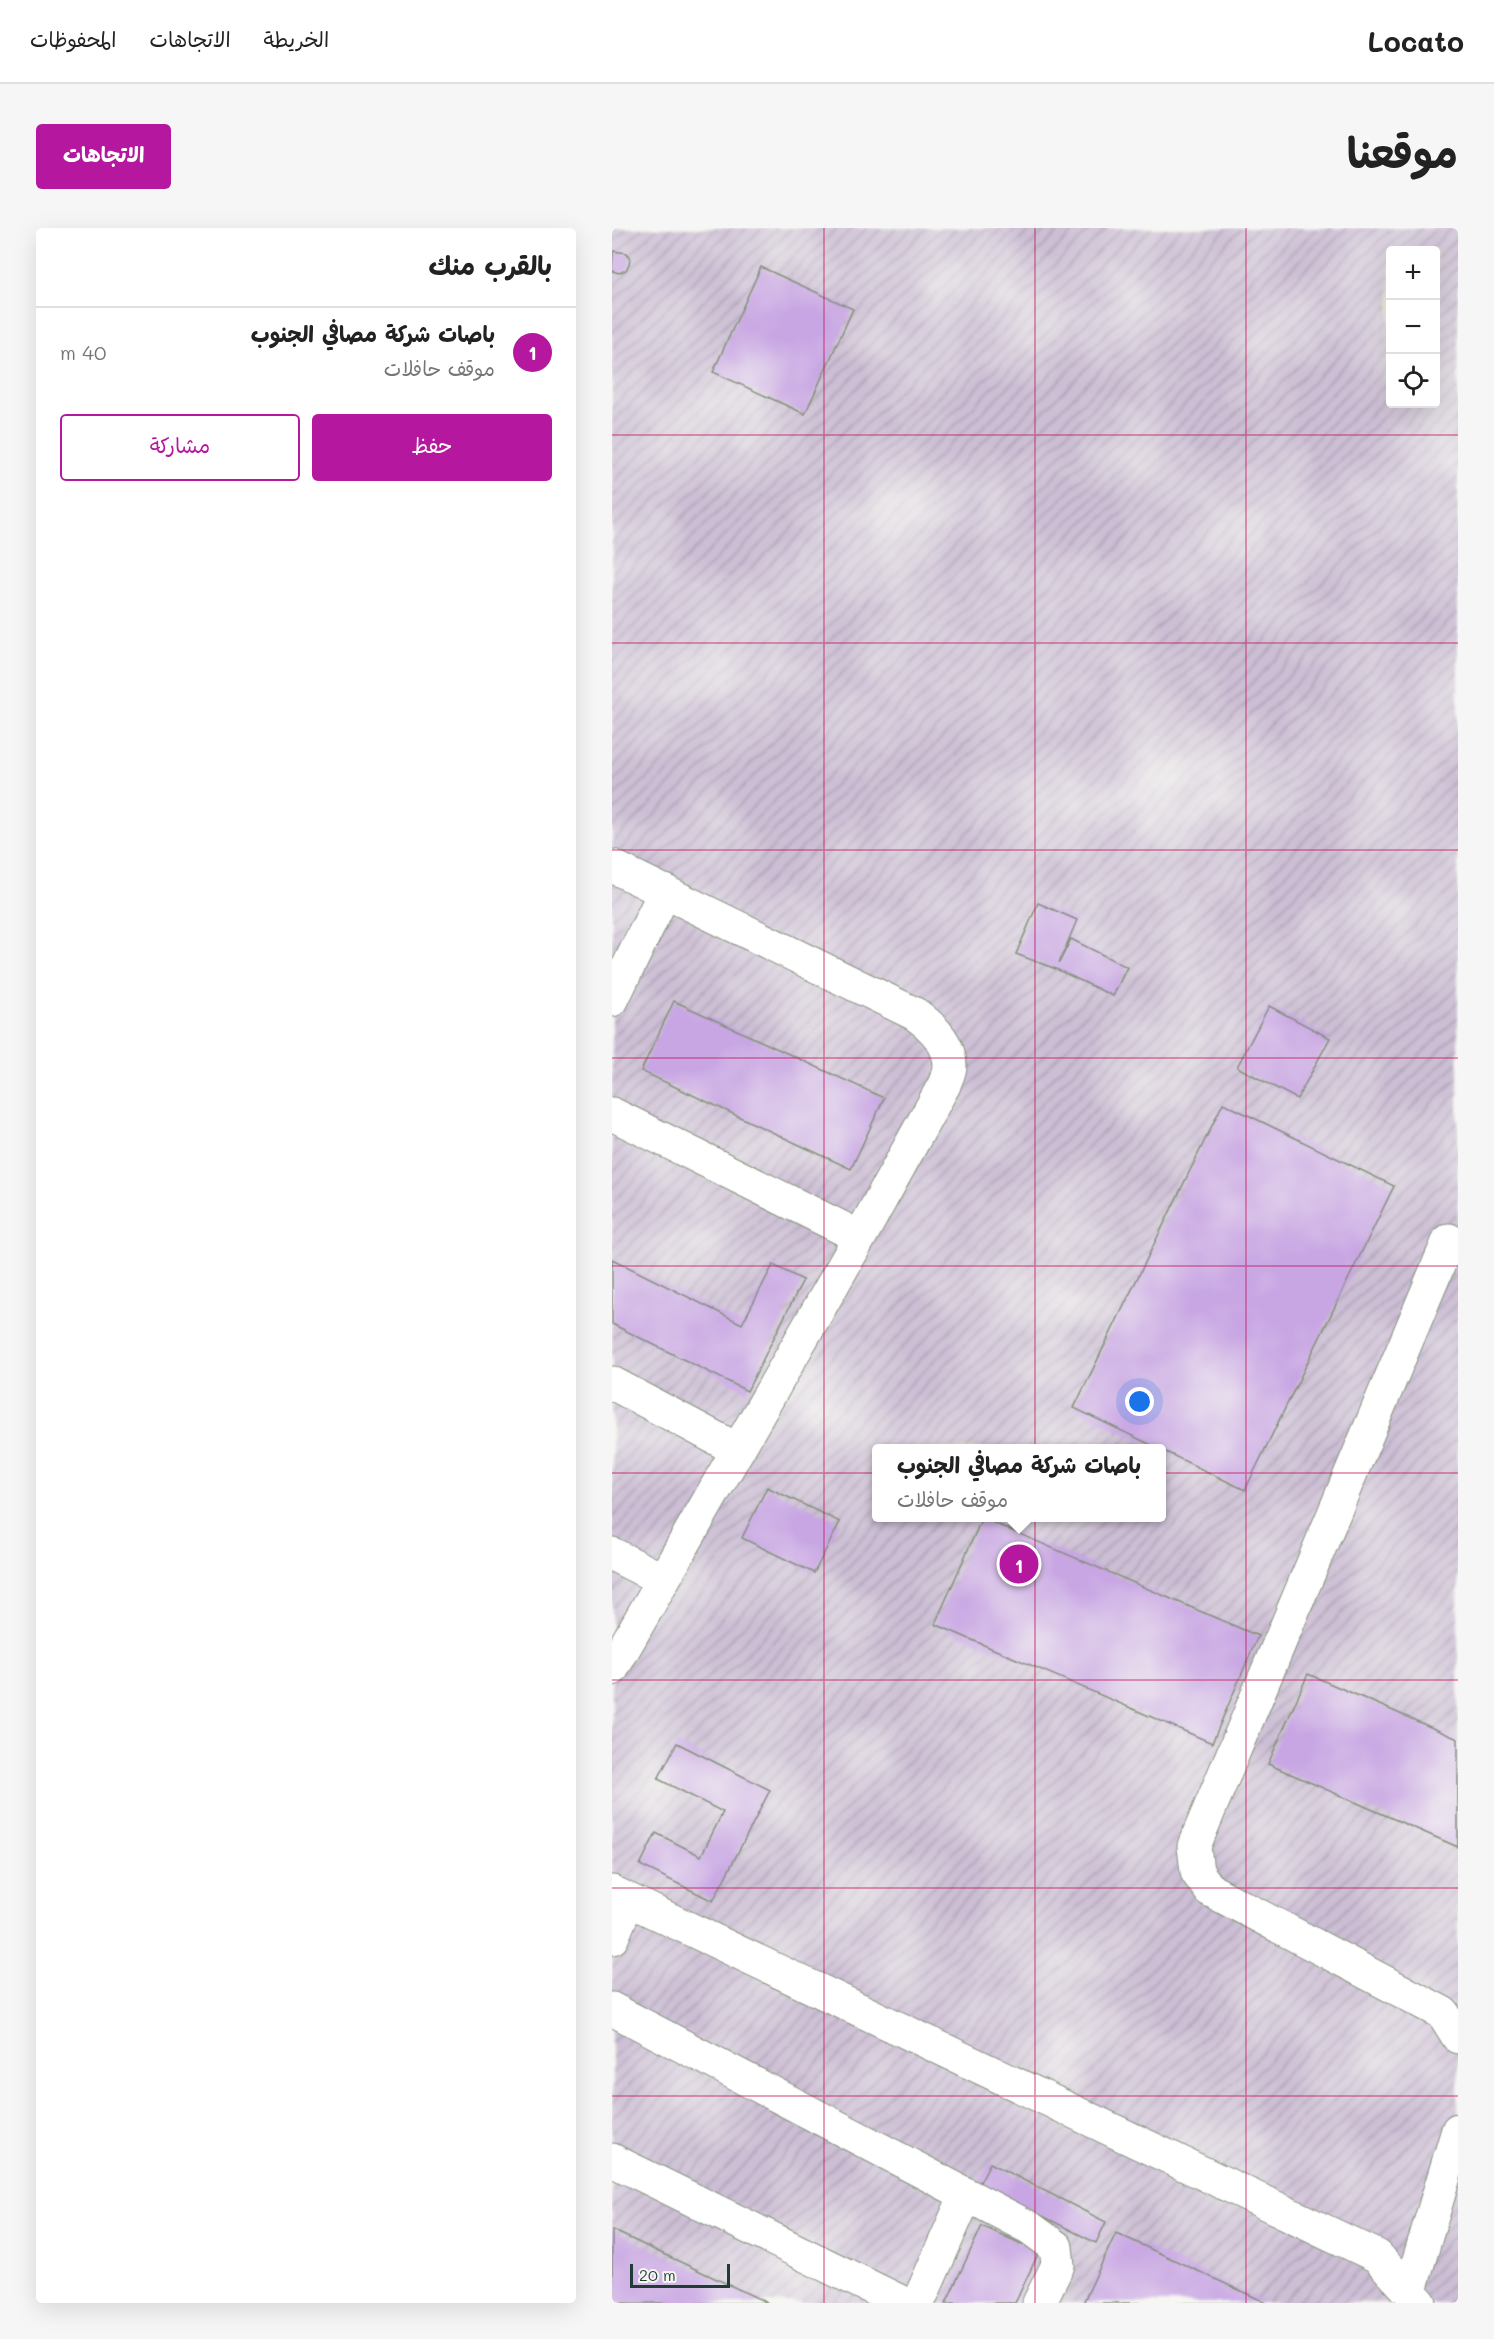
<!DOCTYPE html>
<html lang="ar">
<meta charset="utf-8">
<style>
body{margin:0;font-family:Mali,"Playpen Sans Arabic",sans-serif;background:#f6f6f6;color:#222;direction:rtl}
.controls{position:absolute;right:18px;top:18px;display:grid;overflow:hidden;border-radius:6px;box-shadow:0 6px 24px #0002}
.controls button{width:54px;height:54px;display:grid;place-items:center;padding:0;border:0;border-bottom:2px solid #e0e0e0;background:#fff;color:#222;font:30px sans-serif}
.scale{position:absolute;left:18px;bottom:15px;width:100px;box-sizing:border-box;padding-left:6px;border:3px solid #1f3d34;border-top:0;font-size:16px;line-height:21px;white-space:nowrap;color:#1f3d34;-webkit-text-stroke:4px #f6f6f2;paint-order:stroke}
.you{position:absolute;left:528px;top:1174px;width:21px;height:21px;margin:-15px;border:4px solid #fff;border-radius:50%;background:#1a73e8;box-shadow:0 0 0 9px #1a73e833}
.badge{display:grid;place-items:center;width:39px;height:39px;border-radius:50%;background:#b5179e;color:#fff;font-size:20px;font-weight:700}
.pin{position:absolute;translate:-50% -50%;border:3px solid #fff;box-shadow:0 2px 6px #0006}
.popup{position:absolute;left:260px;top:1216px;width:294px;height:78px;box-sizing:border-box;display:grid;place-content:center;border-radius:6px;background:#fff;filter:drop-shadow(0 2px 4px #0005);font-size:20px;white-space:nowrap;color:#767676}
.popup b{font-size:22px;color:#222}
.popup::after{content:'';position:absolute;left:50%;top:100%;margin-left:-12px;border:12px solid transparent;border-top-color:#fff}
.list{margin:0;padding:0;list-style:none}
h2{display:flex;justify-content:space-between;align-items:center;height:78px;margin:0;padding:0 24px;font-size:26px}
h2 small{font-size:20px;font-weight:400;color:#767676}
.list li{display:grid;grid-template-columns:39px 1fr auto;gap:18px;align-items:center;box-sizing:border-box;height:90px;padding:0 24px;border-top:2px solid #e0e0e0}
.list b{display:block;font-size:22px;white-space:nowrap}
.list p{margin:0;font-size:20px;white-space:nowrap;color:#767676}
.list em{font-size:20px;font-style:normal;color:#767676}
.actions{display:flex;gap:12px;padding:18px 24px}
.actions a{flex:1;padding:14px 0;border:2px solid #b5179e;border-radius:6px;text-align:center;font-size:21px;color:#b5179e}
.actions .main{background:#b5179e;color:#fff}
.icon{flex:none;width:33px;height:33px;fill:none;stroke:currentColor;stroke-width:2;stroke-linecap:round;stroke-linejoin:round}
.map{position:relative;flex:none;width:846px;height:2075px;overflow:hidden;direction:ltr;border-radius:6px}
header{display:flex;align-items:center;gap:36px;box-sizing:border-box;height:84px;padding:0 30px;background:#fff;border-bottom:2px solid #e0e0e0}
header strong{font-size:28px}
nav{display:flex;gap:33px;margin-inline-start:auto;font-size:21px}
.intro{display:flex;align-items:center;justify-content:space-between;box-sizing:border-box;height:144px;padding:0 36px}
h1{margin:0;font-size:42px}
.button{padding:15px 27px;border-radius:6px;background:#b5179e;color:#fff;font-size:21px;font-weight:700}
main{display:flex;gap:36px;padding:0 36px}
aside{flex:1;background:#fff;border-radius:6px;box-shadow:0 6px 24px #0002}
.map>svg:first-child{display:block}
.industrial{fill:url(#industrial-furrows);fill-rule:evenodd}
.building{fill:#c8a5e3}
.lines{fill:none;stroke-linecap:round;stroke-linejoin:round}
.minor-casing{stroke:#84907c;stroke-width:35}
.minor{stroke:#fff;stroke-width:33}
.grid{fill:none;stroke:#c2185b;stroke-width:1.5;stroke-opacity:0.55}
</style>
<header>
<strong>Locato</strong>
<nav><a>الخريطة</a><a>الاتجاهات</a><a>المحفوظات</a></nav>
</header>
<div class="intro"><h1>موقعنا</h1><a class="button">الاتجاهات</a></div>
<main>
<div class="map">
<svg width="846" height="2075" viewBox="0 0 846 2075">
<defs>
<pattern id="industrial-furrows" width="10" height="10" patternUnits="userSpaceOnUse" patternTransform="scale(1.5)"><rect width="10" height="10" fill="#ccbed4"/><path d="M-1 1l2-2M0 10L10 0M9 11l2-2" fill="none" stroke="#a59cad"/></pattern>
</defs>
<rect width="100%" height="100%" fill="#f6f6f2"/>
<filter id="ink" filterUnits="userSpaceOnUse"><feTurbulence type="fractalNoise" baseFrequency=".0167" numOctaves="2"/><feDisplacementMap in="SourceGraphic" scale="12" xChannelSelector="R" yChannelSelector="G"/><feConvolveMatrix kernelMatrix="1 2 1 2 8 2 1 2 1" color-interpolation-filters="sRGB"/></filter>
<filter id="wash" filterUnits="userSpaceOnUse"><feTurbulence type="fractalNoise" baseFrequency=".008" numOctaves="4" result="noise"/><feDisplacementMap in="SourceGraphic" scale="24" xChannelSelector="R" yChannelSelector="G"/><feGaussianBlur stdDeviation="1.35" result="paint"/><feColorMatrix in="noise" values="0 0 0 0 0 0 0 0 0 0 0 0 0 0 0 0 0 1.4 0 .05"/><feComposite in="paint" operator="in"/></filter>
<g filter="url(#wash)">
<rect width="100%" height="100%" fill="#eae2c3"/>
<!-- industrial -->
<path class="industrial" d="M0 0H846V2075H0ZM778 22H824V176H778ZM264 1220H550V1290H264Z"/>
<g id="blocks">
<!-- building -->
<path class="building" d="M1 23 15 25 18 30 17 36 14 42 7 45 0 43Z
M149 39 241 81 193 186 101 144Z
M426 675 465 692 447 735 459 711 515 739 501 768 444 741 404 726Z
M62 773 272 870 239 941 29 843Z
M657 778 718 810 685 871 625 839Z
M611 875 782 958 633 1262 462 1180Z
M0 1031 130 1096 161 1037 191 1052 135 1163 0 1096Z
M155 1259 228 1294 202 1345 130 1310Z
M370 1290 646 1408 600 1515 323 1396Z
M696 1446 846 1511V1619L656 1536Z
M65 1515 158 1562 101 1673 28 1637 44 1605 89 1628 111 1584 46 1551Z
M378 1935 494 1994 484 2015 367 1956Z
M370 1998 427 2024 403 2075H334Z
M0 2002 156 2075H0Z
M504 2005 655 2075H471Z"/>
</g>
</g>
<g filter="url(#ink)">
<use href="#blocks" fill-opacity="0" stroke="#84907c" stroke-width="1.5"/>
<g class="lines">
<defs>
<path id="minor" d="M0 638 303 786C320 798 338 815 338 838 338 844 334 851 332 857L248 1009 0 1441
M0 772 53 663
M0 886 248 1009
M837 1012 582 1618 585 1644 598 1662 831 1785 846 1809
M0 1155 126 1222
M0 1326 51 1352
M0 1664 765 2028 808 2075
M0 1710 16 1672
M0 1781 418 2000 444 2019 446 2037 427 2075
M0 1932 291 2075
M798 2062 846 1902
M306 2075 354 1967"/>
</defs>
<!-- minor casing -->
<use href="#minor" class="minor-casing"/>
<!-- minor -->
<use href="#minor" class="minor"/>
</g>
</g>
<!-- grid -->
<path class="grid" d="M212 0V2075M423 0V2075M634 0V2075M0 207H846M0 415H846M0 622H846M0 830H846M0 1038H846M0 1245H846M0 1452H846M0 1660H846M0 1868H846"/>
</svg>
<div class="controls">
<button>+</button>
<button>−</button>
<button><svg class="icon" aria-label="locate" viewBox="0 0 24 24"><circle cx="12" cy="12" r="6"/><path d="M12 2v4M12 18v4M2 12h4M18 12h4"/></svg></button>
</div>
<div class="scale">20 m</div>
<div class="you"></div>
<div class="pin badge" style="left:407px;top:1336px">1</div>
<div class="popup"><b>باصات شركة مصافي الجنوب</b>موقف حافلات</div>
</div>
<aside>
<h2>بالقرب منك<small></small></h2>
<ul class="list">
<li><span class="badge">1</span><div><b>باصات شركة مصافي الجنوب</b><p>موقف حافلات</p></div><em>40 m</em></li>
</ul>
<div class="actions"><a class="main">حفظ</a><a>مشاركة</a></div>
</aside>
</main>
